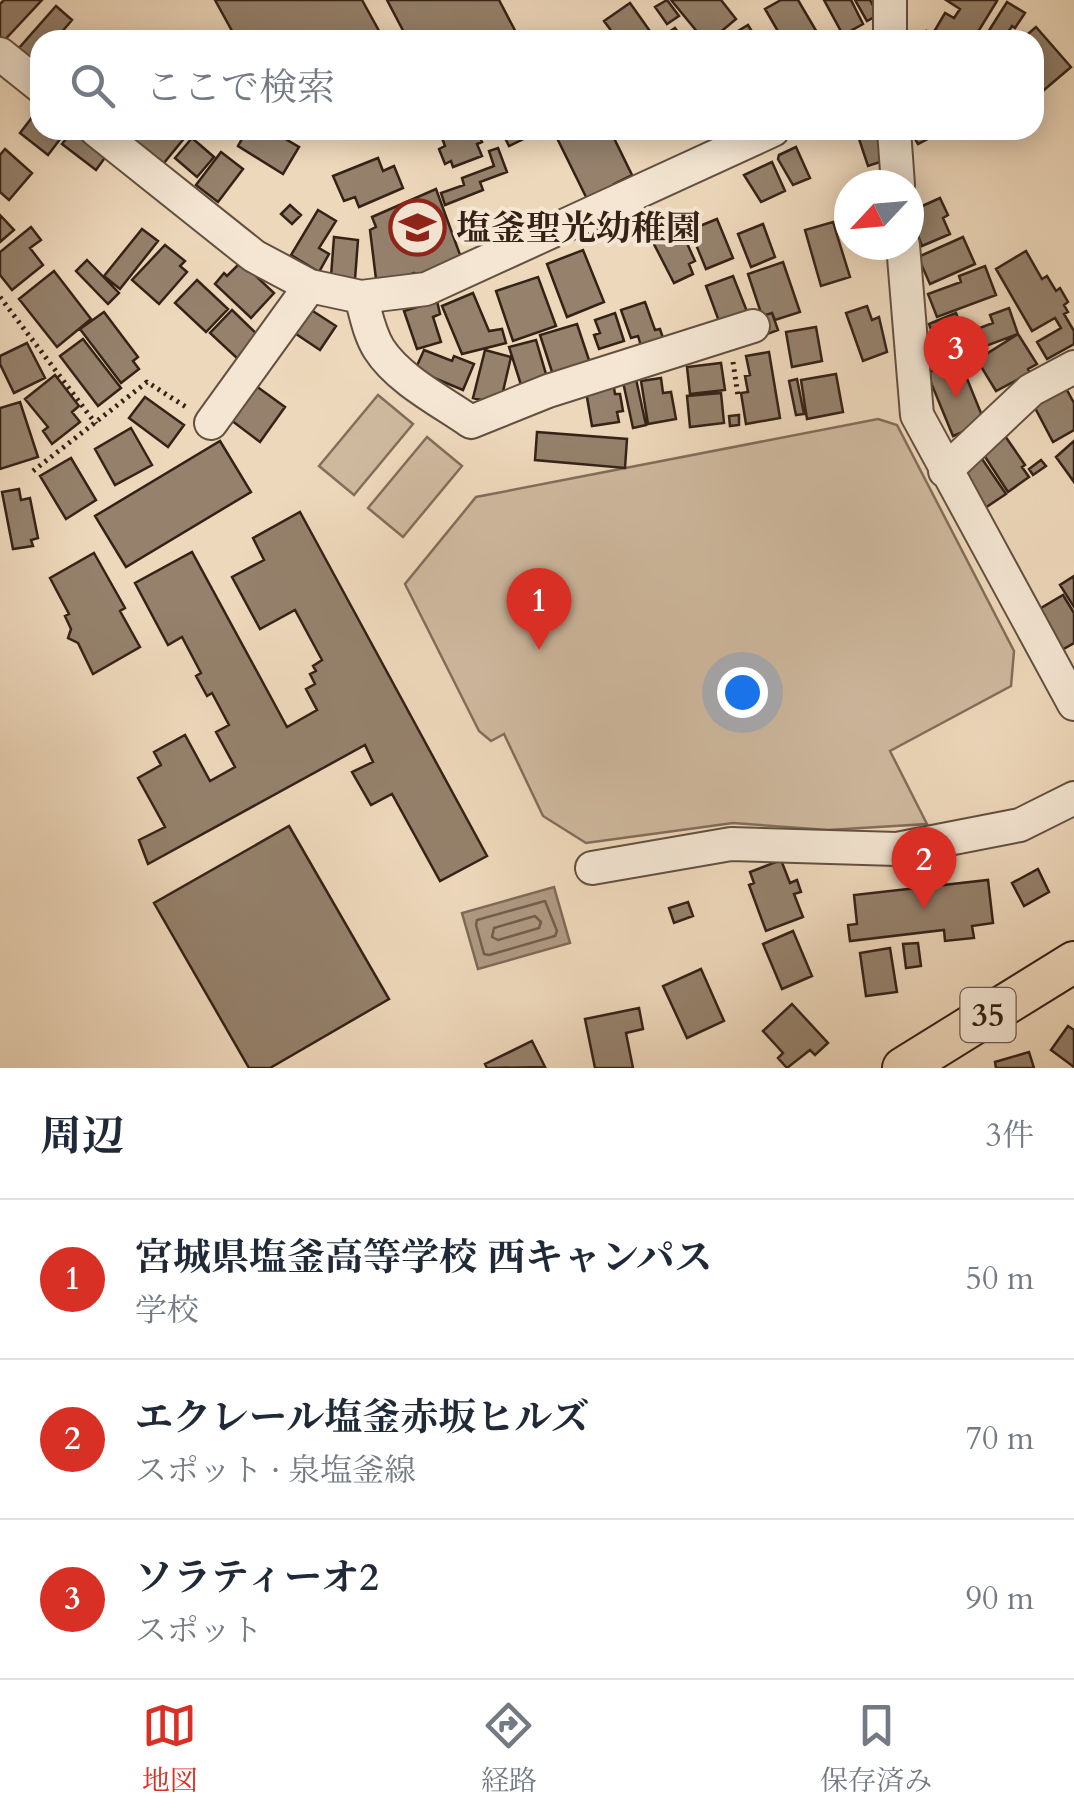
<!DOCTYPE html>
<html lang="ja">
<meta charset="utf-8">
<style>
body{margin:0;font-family:Cardo,"Noto Serif JP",serif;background:#f2f2f3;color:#1f2937}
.compass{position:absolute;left:834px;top:170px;width:90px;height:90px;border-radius:50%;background:#fff;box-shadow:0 5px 25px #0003;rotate:244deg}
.you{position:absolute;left:742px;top:692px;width:35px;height:35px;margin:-25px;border:8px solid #fff;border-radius:50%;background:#1a73e8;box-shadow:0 0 0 15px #1a73e833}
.badge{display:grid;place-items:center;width:65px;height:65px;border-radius:50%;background:#d93025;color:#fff;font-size:32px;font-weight:700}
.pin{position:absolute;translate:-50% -82px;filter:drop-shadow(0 2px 5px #0008)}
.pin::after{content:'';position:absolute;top:52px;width:35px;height:30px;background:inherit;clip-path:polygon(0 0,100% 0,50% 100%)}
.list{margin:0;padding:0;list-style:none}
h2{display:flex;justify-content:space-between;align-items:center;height:130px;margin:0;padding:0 40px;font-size:42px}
h2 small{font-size:32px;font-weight:400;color:#747a83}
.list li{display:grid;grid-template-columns:65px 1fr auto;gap:30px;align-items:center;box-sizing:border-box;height:160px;padding:0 40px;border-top:2px solid #e0e1e3}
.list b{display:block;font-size:38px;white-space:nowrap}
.list p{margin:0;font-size:32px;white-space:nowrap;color:#747a83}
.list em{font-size:32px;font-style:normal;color:#747a83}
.icon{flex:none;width:55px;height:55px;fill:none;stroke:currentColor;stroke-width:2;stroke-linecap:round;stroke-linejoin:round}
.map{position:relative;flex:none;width:1074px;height:1068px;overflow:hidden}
.search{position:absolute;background:#fff;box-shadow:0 5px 25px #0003;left:30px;right:30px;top:30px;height:110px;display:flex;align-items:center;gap:25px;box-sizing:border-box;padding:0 35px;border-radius:30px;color:#747a83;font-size:38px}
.sheet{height:610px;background:#fff}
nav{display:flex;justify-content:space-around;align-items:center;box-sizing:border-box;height:140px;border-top:2px solid #e0e1e3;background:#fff;font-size:28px;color:#747a83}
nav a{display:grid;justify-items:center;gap:5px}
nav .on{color:#d93025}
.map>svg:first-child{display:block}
.green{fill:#cfb99f;stroke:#826e5b;stroke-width:2.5}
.water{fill:#af9a83;stroke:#7e6a58;stroke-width:2.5}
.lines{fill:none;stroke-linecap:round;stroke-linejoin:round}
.shore{stroke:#725e4d;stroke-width:2.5}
.building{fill:#95816c;stroke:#352217;stroke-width:2.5}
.minor-casing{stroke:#635040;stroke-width:36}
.major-casing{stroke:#352217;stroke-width:44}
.path{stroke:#352217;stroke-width:5;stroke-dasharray:2.5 5;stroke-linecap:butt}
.minor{stroke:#f4e6d3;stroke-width:32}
.major{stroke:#eed8bb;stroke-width:40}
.labels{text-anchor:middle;stroke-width:8;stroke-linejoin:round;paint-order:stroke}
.shield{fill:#f4e6d3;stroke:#6e5d4f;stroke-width:2.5}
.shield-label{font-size:32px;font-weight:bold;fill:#352217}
.poi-label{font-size:35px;font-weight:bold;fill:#352217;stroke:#f4e6d3;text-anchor:start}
</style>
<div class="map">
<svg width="1074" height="1068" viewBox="0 0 1074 1068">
<rect width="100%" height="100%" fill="#eed8bb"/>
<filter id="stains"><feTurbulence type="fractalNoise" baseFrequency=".002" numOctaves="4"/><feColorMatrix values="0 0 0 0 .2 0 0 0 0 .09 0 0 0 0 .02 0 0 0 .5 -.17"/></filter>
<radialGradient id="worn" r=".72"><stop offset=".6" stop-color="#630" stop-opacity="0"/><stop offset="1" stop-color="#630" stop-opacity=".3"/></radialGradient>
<!-- green -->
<path class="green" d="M378 395 413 424 354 495 319 466Z
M878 419 897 425 1014 651 1011 686 890 751 927 824 828 830 733 823 586 843 543 816 504 734 491 741 479 731 405 584 476 497Z
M427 437 462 466 403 537 368 508Z"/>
<!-- water -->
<path class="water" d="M554 887 570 943 478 969 462 913Z"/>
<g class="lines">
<!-- shore -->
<path class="shore" d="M545 901 557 931 555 936 489 955 484 954 476 925 477 920Z
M535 916 541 922 539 928 498 940 492 937 494 928Z"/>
</g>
<!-- building -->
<path class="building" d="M4 0H42L0 45V4Z
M215 0H362L384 40H237Z
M387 0H499L520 40H408Z
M667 0 679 16 667 24 655 7Z
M671 0H721L736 19 711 40H704Z
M781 0H798L821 39 783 40 765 9Z
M824 0H851L863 24 843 35Z
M855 0H870L878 15 867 21Z
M946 0H995L997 1 973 40H952L935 30 945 13 954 18 960 9Z
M1007 2 1025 13 1015 28 1012 26 1003 40H983Z
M630 3 652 34 643 40H618L604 21Z
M56 6 72 20 55 40H40V57L28 70 12 56Z
M748 25 757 40H723Z
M1036 27 1071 67 1044 90 1034 79V40H1021Z
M675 28 684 40H657Z
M926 31 930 40H907Z
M40 107V130H67L48 155 20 133Z
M73 130H82L109 152 96 170 62 144Z
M139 130H191L159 169 128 144Z
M247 130H270L299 147 283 174 238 146Z
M446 130H477L482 142 477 144 482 156 453 167 451 161 445 164 439 149 445 146 440 133Z
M501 130H542L509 146Z
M553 130H610L632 175 614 184 617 191 590 205Z
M710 130H738L716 143Z
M856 130H880L889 159 868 166Z
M910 130H945L918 144Z
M192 138 214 157 197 177 175 158Z
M796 147 810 178 793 185 778 159 779 155Z
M498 148 507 172 480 182 483 190 445 205 441 193 464 185 462 178 494 166 489 151Z
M5 149 32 173 9 200 0 192V155Z
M221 152 243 169 218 202 196 185Z
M378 158 383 171 394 166 403 188 359 207 355 197 344 201 333 176Z
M772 162 785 191 761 202 744 175Z
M436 189 463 263 420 280 414 273 384 285 376 279 370 230 376 227 372 217Z
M940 198 948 215 943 218 950 234 922 246 909 212Z
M290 205 301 215 292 224 281 214Z
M318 210 336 221 319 248 329 254 319 272 291 255Z
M660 212 670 235 681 230 695 261 689 264 693 274 674 283 642 221Z
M0 215 14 230 0 242Z
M717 219 733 258 706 269 690 230Z
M833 222 850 277 821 286 805 230Z
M763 224 775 257 751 267 738 234Z
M31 227 41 240 30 248 43 265 12 290 0 275V252Z
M142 229 158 241 120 289 104 276Z
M334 237 358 240 355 279 331 276Z
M963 237 975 264 930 284 918 257Z
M165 245 185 261 180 266 187 272 159 304 132 280Z
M583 250 604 302 567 317 547 264Z
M1026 251 1042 279 1047 276 1056 291 1060 288 1068 302 1064 305 1068 312 1064 314 1074 331V344L1047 359 1037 342 1061 328 1055 318 1032 331 996 269Z
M87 260 119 293 108 304 76 271Z
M241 262 274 293 251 318 215 284 224 273 227 276Z
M783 262 800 312 775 320 772 313 762 316 748 274Z
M985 266 996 295 937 317 928 294 961 282 959 276Z
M54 271 91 319 57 347 19 299Z
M733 276 748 314 720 324 706 286Z
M538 277 556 326 513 341 496 291Z
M197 280 228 309 206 332 175 303Z
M473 293 489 331 502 329 506 343 462 354 442 306Z
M437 301 440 314 433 317 441 342 417 349 404 311Z
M645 302 655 330 660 329 664 341 642 349 638 336 631 338 621 310Z
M305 306 336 326 320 350 290 330Z
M867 306 872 320 879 317 887 352 863 361 846 313Z
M1009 308 1018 334 943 362 929 324 956 313 964 334 993 323 990 315Z
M232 310 260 337 239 360 210 333Z
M104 312 138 357 133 361 139 369 121 383 80 329Z
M615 313 624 341 599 349 594 335 600 333 595 320Z
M772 313 778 330 762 336 755 318Z
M577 324 591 366 554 378 540 335Z
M816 327 822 361 792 367 786 332Z
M1018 334 1037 364 1028 369 1030 373 996 391 977 360Z
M83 339 121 388 98 406 60 356Z
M536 340 548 381 522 388 509 347Z
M27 343 45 378 14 393 0 364V356Z
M424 350 452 361 454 356 474 364 463 390 415 370Z
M485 350 511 357 501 400 489 402 473 398Z
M769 352 780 418 746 424 741 393 748 392 745 376 750 375 746 356Z
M959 359 985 423 953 436 927 373Z
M721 363 725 390 690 394 687 367Z
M836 374 843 412 807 419 801 380Z
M55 375 79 406 72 412 80 422 52 444 43 431 48 427 25 399Z
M661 378 663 393 671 392 676 419 648 424 641 381Z
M636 379 646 425 633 428 623 382Z
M797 379 804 414 796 415 789 381Z
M1062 381 1074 403V430L1053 442 1033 404Z
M613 382 615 394H620L623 411 617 412 619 422 592 426 585 386Z
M252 383 285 407 260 442 227 417Z
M721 393 724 423 690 427 687 396Z
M145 397 184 425 168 447 129 418Z
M20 402 38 457 0 469V408Z
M739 415V425L730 426 729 416Z
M131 428 152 465 115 485 95 449Z
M537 432 627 439 625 468 535 460Z
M1003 433 1025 465 1022 467 1029 477 1008 492 980 449Z
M220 441 251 492 126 567 95 516Z
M1074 441V482L1056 457Z
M978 453 1006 494 982 510 963 468Z
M71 458 96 500 66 519 40 476Z
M1041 460 1046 466 1033 475 1029 469Z
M19 489 21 500 30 498 38 538 31 540 33 546 13 549 2 492Z
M300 512 487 856 440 881 392 794 371 805 352 772 373 762 365 745 148 864 139 840 165 827 138 778 161 765 154 752 185 735 210 781 235 767 216 732 229 725 212 693 207 696 196 676 201 673 182 637 168 645 135 583 192 552 287 727 317 710 306 689 315 684 310 674 316 671 313 666 322 660 295 610 260 629 232 577 264 560 253 538Z
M94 553 125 608 120 611 140 647 93 674 78 643 68 638 71 629 65 616 69 614 50 578Z
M1074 576V607L1060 585Z
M1063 595 1074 613V643L1060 651 1036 611Z
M289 826 389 999 270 1068H249L154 903Z
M781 860 790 883 797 880 801 892 794 894 803 917 766 931 749 885 754 883 750 872Z
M1038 869 1049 892 1024 906 1012 883Z
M988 880 993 923 972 926 974 938 945 941 944 930 850 941 848 925 857 924 854 895Z
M688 902 693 916 674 923 669 908Z
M793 931 812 976 782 989 763 944Z
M918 943 921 966 906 968 903 944Z
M890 948 897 992 866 996 860 953Z
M701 969 724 1021 687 1038 663 986Z
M792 1004 828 1043 815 1055 810 1050 787 1068 778 1058 783 1053 763 1031Z
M639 1008 643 1029 626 1033 633 1068H595L585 1019Z
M1068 1026 1074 1030V1067L1051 1050Z
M532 1041 545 1067 487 1068 485 1064Z
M1029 1052 1034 1068H996L995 1062Z"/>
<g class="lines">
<defs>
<path id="minor" d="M890 0V40
M0 54 40 86
M96 130 254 256 310 286 361 297 426 289 773 130
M894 130 898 185
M903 245 917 415 1074 704
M361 297C366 314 369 333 379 349 399 380 441 401 471 422L548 391 753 326
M211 423 310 286
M945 471 1031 390 1074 367
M592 868 731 844 897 849 1020 825 1074 798"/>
<path id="major" d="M903 1068 1074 962"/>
</defs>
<!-- minor casing -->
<use href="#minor" class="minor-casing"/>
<!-- major casing -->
<use href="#major" class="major-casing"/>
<!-- path -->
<path class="path" d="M0 297 96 424
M733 362 738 396
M33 471 147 382 186 407"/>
<!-- minor -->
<use href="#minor" class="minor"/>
<!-- major -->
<use href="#major" class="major"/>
</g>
<!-- icons -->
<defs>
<symbol id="school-ring" viewBox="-11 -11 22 22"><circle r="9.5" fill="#f4e6d3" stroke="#8f2418" stroke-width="1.5"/><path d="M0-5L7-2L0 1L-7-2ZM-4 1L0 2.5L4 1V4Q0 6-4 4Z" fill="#8f2418"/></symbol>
</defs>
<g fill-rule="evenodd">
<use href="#school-ring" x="386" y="196" width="63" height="63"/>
</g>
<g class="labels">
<!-- shield labels -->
<rect class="shield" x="960.5" y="988" width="55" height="54" rx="8"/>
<g class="shield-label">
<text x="988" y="1026">35</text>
</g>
<!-- poi labels -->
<g class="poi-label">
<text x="456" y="240">塩釜聖光幼稚園</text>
</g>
</g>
<rect width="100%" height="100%" filter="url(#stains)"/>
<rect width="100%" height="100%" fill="url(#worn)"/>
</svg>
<svg class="compass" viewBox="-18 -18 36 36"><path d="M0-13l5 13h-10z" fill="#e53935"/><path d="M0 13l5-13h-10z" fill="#747a83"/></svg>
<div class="you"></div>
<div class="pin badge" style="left:539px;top:650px">1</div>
<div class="pin badge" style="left:924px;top:909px">2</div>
<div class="pin badge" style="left:956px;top:398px">3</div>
<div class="search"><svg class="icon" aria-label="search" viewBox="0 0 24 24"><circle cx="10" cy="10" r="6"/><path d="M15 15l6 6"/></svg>ここで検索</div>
</div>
<section class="sheet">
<h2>周辺<small>3件</small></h2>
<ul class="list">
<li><span class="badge">1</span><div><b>宮城県塩釜高等学校 西キャンパス</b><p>学校</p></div><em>50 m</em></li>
<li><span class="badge">2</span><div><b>エクレール塩釜赤坂ヒルズ</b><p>スポット · 泉塩釜線</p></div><em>70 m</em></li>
<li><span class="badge">3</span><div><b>ソラティーオ2</b><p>スポット</p></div><em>90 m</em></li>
</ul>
</section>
<nav>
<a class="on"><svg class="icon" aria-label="map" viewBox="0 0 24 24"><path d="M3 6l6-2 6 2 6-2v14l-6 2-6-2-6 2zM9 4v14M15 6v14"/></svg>地図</a>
<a><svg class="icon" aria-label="directions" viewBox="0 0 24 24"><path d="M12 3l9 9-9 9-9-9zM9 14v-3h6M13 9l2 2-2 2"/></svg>経路</a>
<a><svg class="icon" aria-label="saved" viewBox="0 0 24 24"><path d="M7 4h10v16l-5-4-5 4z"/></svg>保存済み</a>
</nav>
